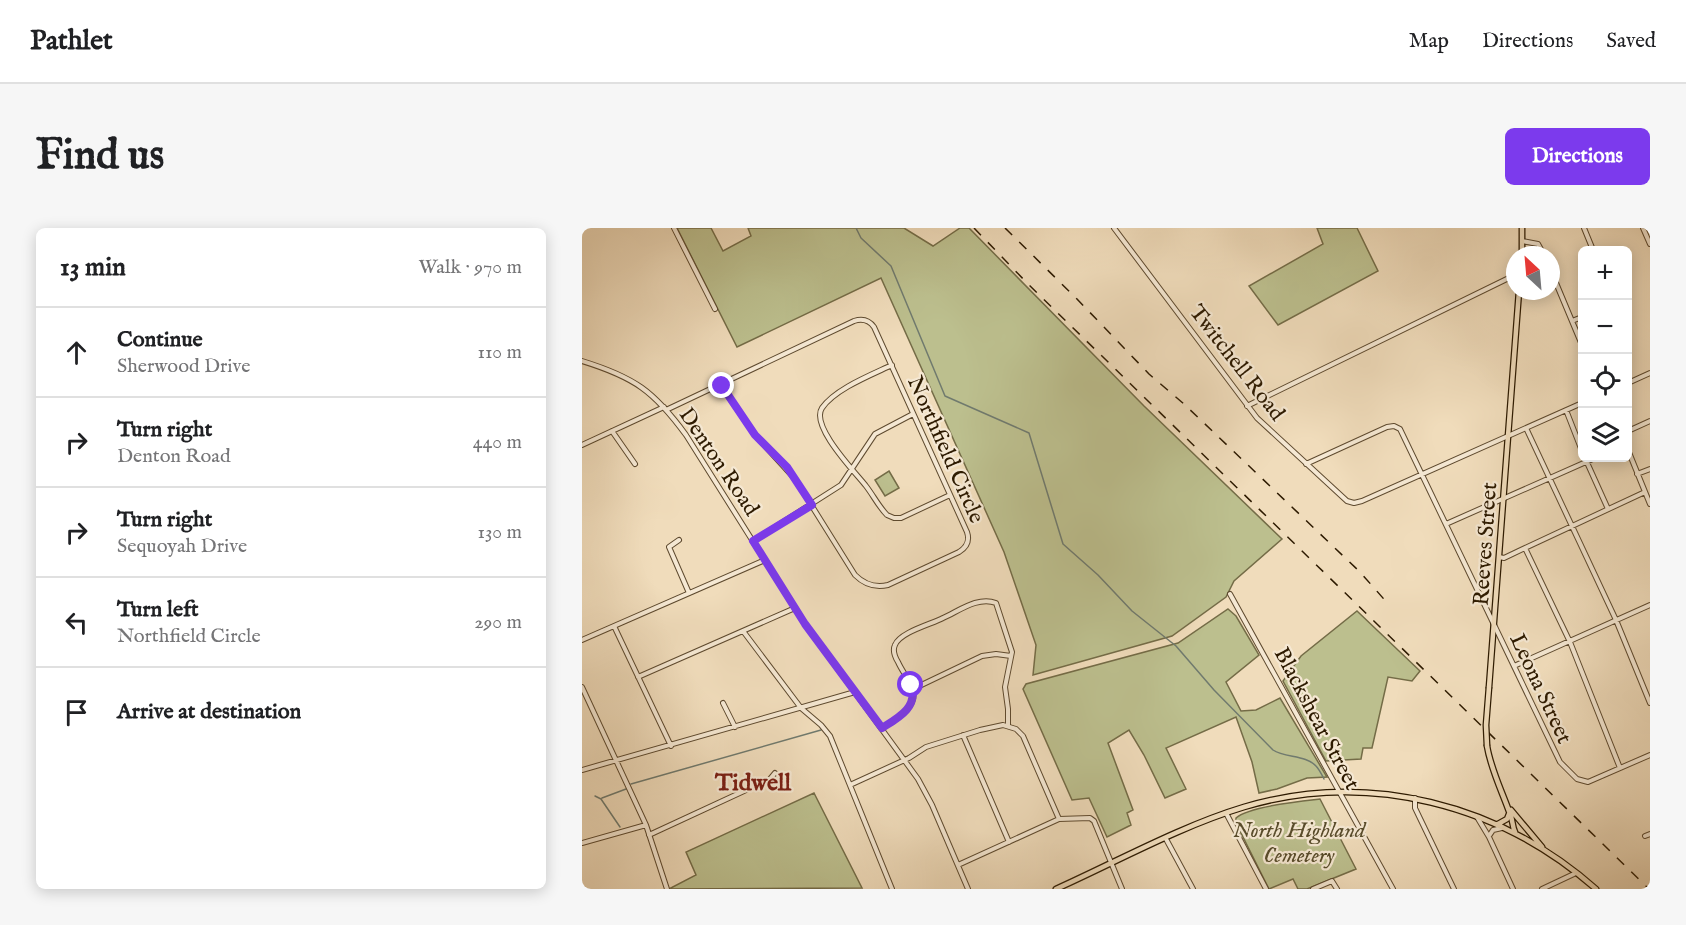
<!DOCTYPE html>
<meta charset="utf-8">
<style>
body{margin:0;font-family:"IM FELL English",serif;background:#f6f6f6;color:#202124}
.controls{position:absolute;right:18px;top:18px;display:grid;overflow:hidden;border-radius:9px;box-shadow:0 3px 15px #0003}
.controls button{width:54px;height:54px;display:grid;place-items:center;padding:0;border:0;border-bottom:2px solid #e0e0e0;background:#fff;color:#202124;font:30px sans-serif}
.compass{position:absolute;left:924px;top:18px;width:54px;height:54px;border-radius:50%;background:#fff;box-shadow:0 3px 15px #0003;rotate:334deg}
.stop{position:absolute;width:18px;height:18px;margin:-14px;border:4px solid #7c3aed;border-radius:50%;background:#fff}
.stop.end{background:#7c3aed;border-color:#fff;box-shadow:0 2px 6px #0008}
.list{margin:0;padding:0;list-style:none}
h2{display:flex;justify-content:space-between;align-items:center;height:78px;margin:0;padding:0 24px;font-size:26px}
h2 small{font-size:20px;font-weight:400;color:#757577}
.list li{display:grid;grid-template-columns:39px 1fr auto;gap:18px;align-items:center;box-sizing:border-box;height:90px;padding:0 24px;border-top:2px solid #e0e0e0}
.list b{display:block;font-size:22px;white-space:nowrap}
.list p{margin:0;font-size:20px;white-space:nowrap;color:#757577}
.list em{font-size:20px;font-style:normal;color:#757577}
.icon{flex:none;width:33px;height:33px;fill:none;stroke:currentColor;stroke-width:2;stroke-linecap:round;stroke-linejoin:round}
.map{position:relative;flex:none;width:1068px;height:661px;overflow:hidden;border-radius:9px}
header{display:flex;align-items:center;gap:36px;box-sizing:border-box;height:84px;padding:0 30px;background:#fff;border-bottom:2px solid #e0e0e0}
header strong{font-size:28px}
nav{display:flex;gap:33px;margin-inline-start:auto;font-size:21px}
.intro{display:flex;align-items:center;justify-content:space-between;box-sizing:border-box;height:144px;padding:0 36px}
h1{margin:0;font-size:42px}
.button{padding:15px 27px;border-radius:9px;background:#7c3aed;color:#fff;font-size:21px;font-weight:700}
main{display:flex;gap:36px;padding:0 36px}
aside{flex:1;background:#fff;border-radius:9px;box-shadow:0 3px 15px #0003}
.map>svg:first-child{display:block}
.green{fill:#bcbf8e;stroke:#746c47;stroke-width:1.5}
.lines{fill:none;stroke-linecap:round;stroke-linejoin:round}
.stream{stroke:#707a6e;stroke-width:1.5}
.minor-casing{stroke:#5e4a2f;stroke-width:6}
.major-casing{stroke:#2d1a00;stroke-width:7}
.minor{stroke:#f5e8d3;stroke-width:4}
.major{stroke:#f0dcbb;stroke-width:4.5}
.rail{stroke:#2d1a00;stroke-width:1.5;stroke-dasharray:10 10;stroke-linecap:butt}
.major-bridge-casing{stroke:#2d1a00;stroke-width:7;stroke-linecap:butt}
.major-bridge{stroke:#f0dcbb;stroke-width:4.5}
.route{stroke:#7c3aed;stroke-width:8}
.labels{text-anchor:middle;stroke-width:4.5;stroke-linejoin:round;paint-order:stroke}
.street-label{font-size:22px;fill:#2d1a00;stroke:#f5e8d3}
.park-label{font-size:22px;font-style:italic;fill:#584c2b;stroke:#f5e8d3}
.neighbourhood-label{font-size:24px;font-weight:bold;fill:#7a1f14;stroke:#f5e8d3}
</style>
<header>
<strong>Pathlet</strong>
<nav><a>Map</a><a>Directions</a><a>Saved</a></nav>
</header>
<div class="intro"><h1>Find us</h1><a class="button">Directions</a></div>
<main>
<aside>
<h2>13 min<small>Walk · 970 m</small></h2>
<ul class="list">
<li><svg class="icon" aria-label="ahead" viewBox="0 0 24 24"><path d="M12 20V5M6 11l6-6 6 6"/></svg><div><b>Continue</b><p>Sherwood Drive</p></div><em>110 m</em></li>
<li><svg class="icon" aria-label="right" viewBox="0 0 24 24"><path d="M7 20v-9h11M14 6l5 5-5 5"/></svg><div><b>Turn right</b><p>Denton Road</p></div><em>440 m</em></li>
<li><svg class="icon" aria-label="right" viewBox="0 0 24 24"><path d="M7 20v-9h11M14 6l5 5-5 5"/></svg><div><b>Turn right</b><p>Sequoyah Drive</p></div><em>130 m</em></li>
<li><svg class="icon" aria-label="left" viewBox="0 0 24 24"><path d="M17 20v-9H6M10 6l-5 5 5 5"/></svg><div><b>Turn left</b><p>Northfield Circle</p></div><em>290 m</em></li>
<li><svg class="icon" aria-label="arrive" viewBox="0 0 24 24"><path d="M6 21V4h12l-3 4 3 4H6"/></svg><div><b>Arrive at destination</b></div></li>
</ul>
</aside>
<div class="map">
<svg width="1068" height="661" viewBox="0 0 1068 661">
<rect width="100%" height="100%" fill="#f0dcbb"/>
<filter id="stains"><feTurbulence type="fractalNoise" baseFrequency=".00333" numOctaves="4"/><feColorMatrix values="0 0 0 0 .2 0 0 0 0 .09 0 0 0 0 .02 0 0 0 .5 -.17"/></filter>
<radialGradient id="worn" r=".72"><stop offset=".6" stop-color="#630" stop-opacity="0"/><stop offset="1" stop-color="#630" stop-opacity=".3"/></radialGradient>
<!-- green -->
<path class="green" d="M95 0H129L141 23 169 8 166 0H322L351 18 378 0H387L562 178 700 311 652 353 644 369 590 408 451 447 454 417 422 324 299 50 155 119Z
M735 0H775L796 43 696 97 667 58 741 16Z
M307 243 317 260 303 268 293 252Z
M646 381 654 388 677 427 644 454 659 483 674 482 698 470 745 549 725 550 695 561 677 565 670 534 654 489 584 520 604 561 583 570 562 527 547 502 526 515 551 582 545 585 549 597 525 609 507 570 490 572 441 461 444 456 596 415Z
M775 383 838 443 830 453 806 449 790 520H781L779 531 744 533 701 453 719 428Z
M232 565 280 660 87 661 114 647 104 624Z
M738 571 774 641 725 661H716L711 651 687 661 654 595V590C667 578 720 573 738 571Z"/>
<g class="lines">
<!-- stream -->
<path class="stream" d="M274 0 279 10 309 38 363 168 447 205 481 316 516 347 550 383 594 418 632 462 691 522C703 530 724 527 734 538 737 541 740 547 742 551
M49 556 239 502
M13 568 19 571 38 599
M20 570 44 561"/>
<defs>
<path id="minor" d="M92 0 133 81
M532 0 675 190 765 273 772 275 780 273 1000 175
M1002 0 1011 22
M1061 0 1068 16
M940 13 956 16 962 27
M969 43 1000 117
M990 93 1000 89
M0 133C52 149 72 163 104 207L223 396 336 551 350 577 386 661
M310 137C289 147 253 161 240 180 228 198 273 244 284 258 291 267 297 279 305 287L312 290H319L368 267
M1046 155 1068 145
M665 178 933 47
M84 182 272 93C281 90 287 92 292 99L385 304C388 313 385 319 377 324L306 357C293 360 283 357 273 347L213 251 173 207 138 156
M984 182 1000 223
M944 200 1034 392 1068 475
M30 203 53 236
M1046 203 1068 193
M0 217 82 179
M1046 222 1068 276
M1003 230 1026 281
M724 236 805 199 812 198 818 201 978 534 995 551 1006 554 1068 527
M1055 246 1068 241
M864 296 1013 230
M97 312 87 319 107 365
M171 313 259 257 293 206 331 186
M943 320 988 414 1038 540
M917 329 922 330 943 320 1063 264
M648 366 811 661
M32 398 89 518
M161 403 219 480 239 497 248 508 310 661
M0 412 183 332
M932 438 1068 377
M56 449 213 380
M0 459 64 597 85 661
M331 461 400 428 414 426 429 428
M141 475 153 499
M300 500C314 491 338 479 330 459 326 450 320 443 316 434 313 429 310 423 313 417 318 404 350 396 361 390 377 383 396 368 414 375L415 378 430 424 423 459 426 481V498
M381 507 427 614
M0 542 273 464
M268 557 327 530 344 519 398 502 421 497 434 501 441 508 477 591
M833 570V580L872 661
M644 585 684 661
M895 589 907 609 931 661
M67 607 188 551 193 545
M907 608 911 602 920 600
M1063 608 1068 606
M584 611 611 661
M0 615 64 597
M376 637 477 591 508 590 512 593 540 661
M731 661 750 653 755 661
M960 661 994 645"/>
<path id="major" d="M940 0V27
M907 459 937 63
M905 518C909 542 920 563 928 586 931 592 930 598 933 604
M929 582 960 619
M916 596 925 591 927 586
M474 661C534 634 599 598 662 579 786 542 918 576 1014 661"/>
</defs>
<!-- minor casing -->
<use href="#minor" class="minor-casing"/>
<!-- major casing -->
<use href="#major" class="major-casing"/>
<!-- minor -->
<use href="#minor" class="minor"/>
<!-- major -->
<use href="#major" class="major"/>
<!-- rail -->
<path class="rail" d="M392 0 447 57 1067 661
M423 0 495 71 567 146 602 176 778 344 808 378"/>
<defs>
<path id="major-bridge" d="M905 518 904 497 907 459"/>
</defs>
<!-- major-bridge casing -->
<use href="#major-bridge" class="major-bridge-casing"/>
<!-- major-bridge -->
<use href="#major-bridge" class="major-bridge"/>
</g>
<g class="lines">
<!-- route -->
<path class="route" d="M140 158 173 207 205 239 230 277 171 313 223 396 300 500C316 490 337 479 329 457"/>
</g>
<g class="labels">
<!-- street labels -->
<g class="street-label">
<text transform="translate(656 134) rotate(52)" y="8">Twitchell Road</text>
<text transform="translate(365 221) rotate(66)" y="8">Northfield Circle</text>
<text transform="translate(138 233) rotate(56)" y="8">Denton Road</text>
<text transform="translate(902 316) rotate(-86)" y="8">Reeves Street</text>
<text transform="translate(960 460) rotate(65)" y="8">Leona Street</text>
<text transform="translate(736 490) rotate(62)" y="8">Blackshear Street</text>
</g>
<!-- park labels -->
<g class="park-label">
<text x="717" y="609">North Highland<tspan x="717" dy="25">Cemetery</tspan></text>
</g>
<!-- neighbourhood labels -->
<g class="neighbourhood-label">
<text x="171" y="562">Tidwell</text>
</g>
</g>
<rect width="100%" height="100%" filter="url(#stains)"/>
<rect width="100%" height="100%" fill="url(#worn)"/>
</svg>
<div class="controls">
<button>+</button>
<button>−</button>
<button><svg class="icon" aria-label="locate" viewBox="0 0 24 24"><circle cx="12" cy="12" r="6"/><path d="M12 2v4M12 18v4M2 12h4M18 12h4"/></svg></button>
<button><svg class="icon" aria-label="layers" viewBox="0 0 24 24"><path d="M12 4l9 5-9 5-9-5zM3 14l9 5 9-5"/></svg></button>
</div>
<svg class="compass" viewBox="-18 -18 36 36"><path d="M0-13l5 13h-10z" fill="#e53935"/><path d="M0 13l5-13h-10z" fill="#757577"/></svg>
<div class="stop" style="left:329px;top:457px"></div>
<div class="stop end" style="left:140px;top:158px"></div>
</div>
</main>
